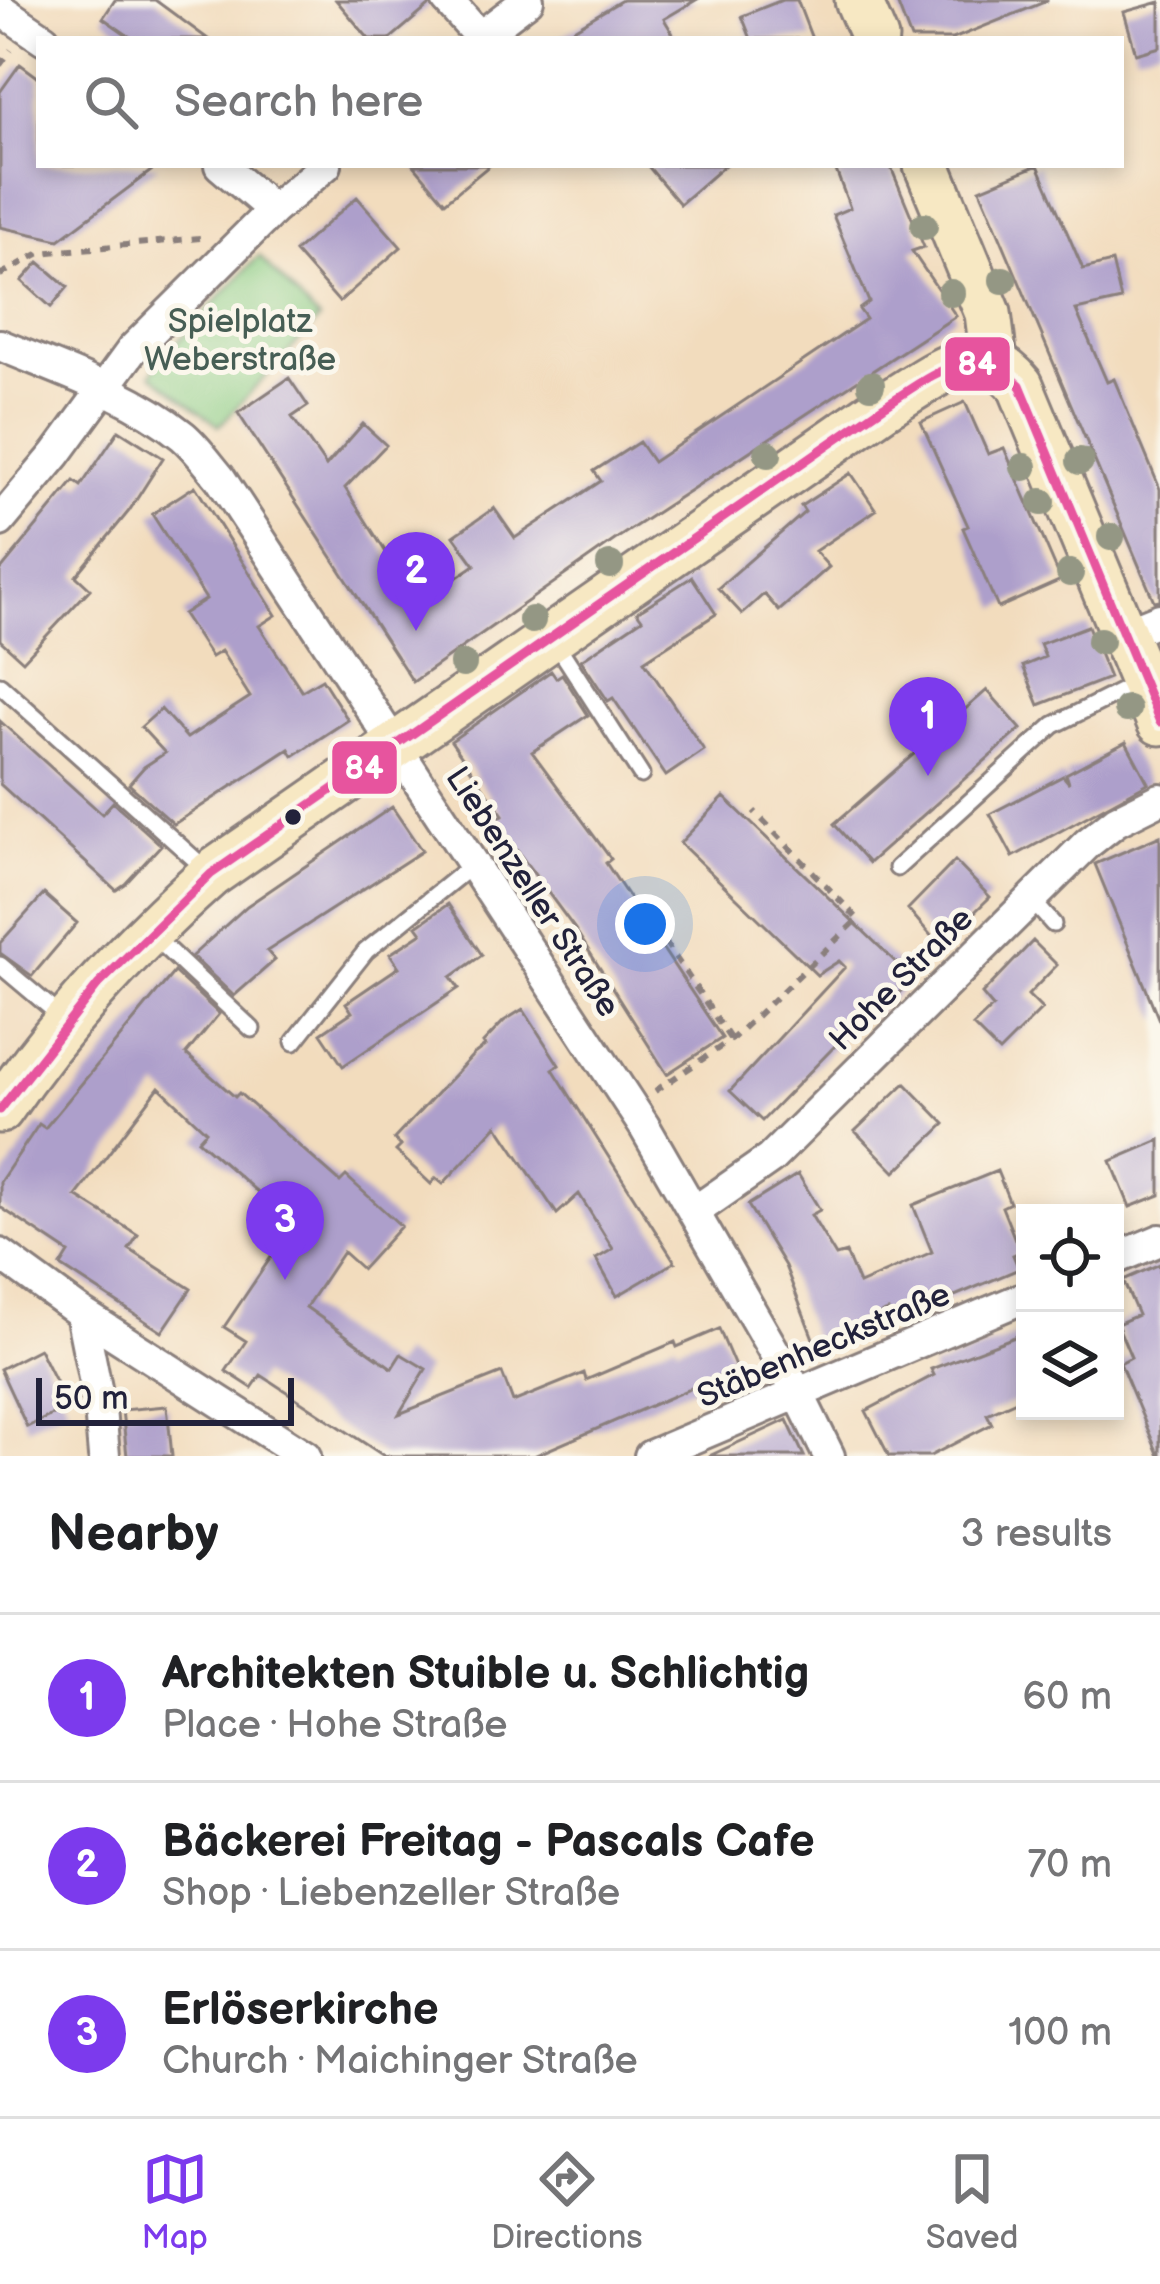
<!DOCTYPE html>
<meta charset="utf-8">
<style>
body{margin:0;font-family:"Balsamiq Sans",sans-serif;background:#f2f2f2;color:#202124}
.controls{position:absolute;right:36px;bottom:36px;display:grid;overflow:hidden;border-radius:0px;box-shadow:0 6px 18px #0003}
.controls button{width:108px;height:108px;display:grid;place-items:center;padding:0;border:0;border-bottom:3px solid #e0e0e0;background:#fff;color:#202124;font:60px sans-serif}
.scale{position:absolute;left:36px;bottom:30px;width:258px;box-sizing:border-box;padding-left:12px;border:6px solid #22223b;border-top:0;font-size:33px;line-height:42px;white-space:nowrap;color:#22223b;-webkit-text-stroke:9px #fbf7ec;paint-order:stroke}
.you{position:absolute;left:645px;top:924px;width:42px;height:42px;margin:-30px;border:9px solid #fff;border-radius:50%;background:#1a73e8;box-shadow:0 0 0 18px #1a73e833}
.badge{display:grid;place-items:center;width:78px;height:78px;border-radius:50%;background:#7c3aed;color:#fff;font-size:39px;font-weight:700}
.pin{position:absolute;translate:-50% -99px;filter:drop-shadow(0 3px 6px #0008)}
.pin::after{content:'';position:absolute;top:63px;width:42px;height:36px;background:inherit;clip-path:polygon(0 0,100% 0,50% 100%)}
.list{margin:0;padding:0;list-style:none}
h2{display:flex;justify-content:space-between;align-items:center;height:156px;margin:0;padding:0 48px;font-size:51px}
h2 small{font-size:39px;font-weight:400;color:#757577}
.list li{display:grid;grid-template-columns:78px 1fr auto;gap:36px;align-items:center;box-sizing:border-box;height:168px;padding:0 48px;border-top:3px solid #e0e0e0}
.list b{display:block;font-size:45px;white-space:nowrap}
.list p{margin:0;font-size:39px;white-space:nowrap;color:#757577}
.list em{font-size:39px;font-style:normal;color:#757577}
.icon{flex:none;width:66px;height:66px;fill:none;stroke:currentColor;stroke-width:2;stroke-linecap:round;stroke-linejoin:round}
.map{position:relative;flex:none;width:1160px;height:1456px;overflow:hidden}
.search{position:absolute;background:#fff;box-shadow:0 6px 18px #0003;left:36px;right:36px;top:36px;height:132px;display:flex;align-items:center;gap:30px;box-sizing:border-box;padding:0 42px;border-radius:0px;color:#757577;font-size:45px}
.sheet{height:660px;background:#fff}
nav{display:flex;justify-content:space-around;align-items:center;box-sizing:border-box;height:168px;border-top:3px solid #e0e0e0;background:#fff;font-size:33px;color:#757577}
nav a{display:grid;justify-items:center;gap:6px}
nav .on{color:#7c3aed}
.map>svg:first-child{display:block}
.green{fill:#8ccc84;stroke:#577760;stroke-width:3}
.building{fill:#ad9fcb}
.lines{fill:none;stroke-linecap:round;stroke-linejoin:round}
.lane-casing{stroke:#8a7f7c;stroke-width:21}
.street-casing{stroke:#8a7f7c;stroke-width:36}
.secondary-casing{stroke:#8a7f7c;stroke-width:51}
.path{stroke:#8a7f7c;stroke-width:6;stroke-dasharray:9 9;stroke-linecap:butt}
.lane{stroke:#fff;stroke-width:15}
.street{stroke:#fff;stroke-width:30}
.secondary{stroke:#f7e8c3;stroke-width:45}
.bus-1-casing{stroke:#fbf7ec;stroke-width:18}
.bus-1{stroke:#e7549e;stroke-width:9}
.tree{fill:#949784}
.bus-dot{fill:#22223b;stroke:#fbf7ec;stroke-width:4.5}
.labels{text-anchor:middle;stroke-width:10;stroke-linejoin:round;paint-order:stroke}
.park-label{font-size:33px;fill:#475e55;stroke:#fbf7ec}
.street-label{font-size:33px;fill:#22223b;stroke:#fbf7ec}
.line-badge{stroke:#fbf7ec;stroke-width:4.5}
.badge-label{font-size:33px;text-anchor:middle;font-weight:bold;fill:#fff}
</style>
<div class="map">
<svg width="1160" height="1456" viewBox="0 0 1160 1456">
<rect width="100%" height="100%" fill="#fbf7ec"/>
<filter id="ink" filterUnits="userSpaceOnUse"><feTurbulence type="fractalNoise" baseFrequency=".00833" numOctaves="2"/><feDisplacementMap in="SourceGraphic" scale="24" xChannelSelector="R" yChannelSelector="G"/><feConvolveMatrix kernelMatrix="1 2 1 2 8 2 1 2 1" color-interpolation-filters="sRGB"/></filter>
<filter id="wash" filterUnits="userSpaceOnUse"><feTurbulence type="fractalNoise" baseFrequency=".004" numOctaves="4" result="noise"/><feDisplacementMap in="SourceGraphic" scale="48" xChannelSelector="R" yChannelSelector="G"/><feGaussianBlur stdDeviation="2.7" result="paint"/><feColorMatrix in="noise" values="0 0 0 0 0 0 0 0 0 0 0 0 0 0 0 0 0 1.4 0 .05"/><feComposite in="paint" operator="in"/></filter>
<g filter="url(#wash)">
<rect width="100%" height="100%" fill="#f2dcbd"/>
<!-- green -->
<path class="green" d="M259 256 319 320 219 426 151 374 162 358Z"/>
<g id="blocks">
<!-- building -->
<path class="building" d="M115 0H155L208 39H133L103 18Z
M336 0H428L429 6 390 39H369Z
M622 0H696L664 19 676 39H557Z
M782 0H797L812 39H751L742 16Z
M896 0H1047V1L953 39H911Z
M1160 2V47L1136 54 1124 12Z
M20 64 39 78V165H159L59 240 0 227V92Z
M414 165H490L445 202Z
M647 165H725L680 204Z
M834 165H890L924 247 912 251 956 316 619 537 413 682 238 413 289 378 308 406 292 417 326 466 363 424 386 445 345 488 408 587 419 580 430 596 475 565 454 536 494 508 515 538 601 481 594 471 639 442 653 462 866 319 859 309 869 302 833 215 850 208Z
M1038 165 1083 269 1112 262 1121 300 1076 310 1107 382 1114 379 1160 489V600L1154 601 980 189Z
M357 197 401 247 339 302 295 252Z
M39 262 68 287 51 307 22 281Z
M965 402 988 454 1004 448 1061 580 998 608 963 528 968 526 921 422Z
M119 430 163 458 129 511 76 576 90 589 23 661 0 640V571L74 481 81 486Z
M851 473 876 510 815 551 829 567 779 611 764 594 742 614 718 588 805 512 801 506Z
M195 486 276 615 259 626 302 691 322 679 348 720 293 756 289 749 174 824 129 784 144 767 165 753 141 727 161 709 187 738 250 697 221 651 211 657 183 614 206 599 152 514Z
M692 577 716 614 644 661 704 750 666 776 613 698 608 701 581 660 642 619 637 612Z
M1088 626 1109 678 1039 705 1023 666 1045 657 1040 644Z
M551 671 556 678 562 674 588 715 532 752 611 859 606 863 722 1038 667 1074 575 929 495 821 503 815 451 741Z
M987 690 1021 729 869 863 834 824Z
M0 721 102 814 113 802 161 845 125 884 116 890 0 784Z
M1126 742 1148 783 1013 857 990 814 1063 776 1069 783 1066 774Z
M724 797 909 975 898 986 902 990 872 1018 867 1013 762 1121 730 1091 845 967 839 961 817 975 680 843Z
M392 807 422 851 267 951 275 960 234 996 192 956 247 906Z
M1160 836V1019L1159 1020 1095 864Z
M955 861 990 897 940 946 908 909Z
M44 894 77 923 32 976 0 953V943Z
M448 904 482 955 451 977 459 988 343 1066 321 1033 352 1012 346 1003 399 967 390 954 422 933 417 926Z
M1033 941 1057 965 1028 995 1042 1009 999 1052 973 1026 993 1007 982 994Z
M174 972 219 1014 186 1054 235 1097 239 1093 340 1182 346 1176 401 1226 362 1269 343 1252 306 1307 392 1368 401 1354 426 1369 399 1414 502 1373 513 1402 584 1373 586 1380 675 1342 677 1347 719 1329 736 1369 534 1456H384L261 1375 252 1388 226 1371 246 1341 224 1327 290 1229 283 1222 287 1218 198 1140 206 1131 159 1087 76 1196 138 1235 129 1249 191 1289 162 1332 61 1266 69 1253 0 1207V1182L39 1124 45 1128Z
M523 1009 559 1065 553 1069 675 1262 617 1296 596 1259 613 1249 579 1194 557 1214 497 1125 443 1184 436 1178 431 1184 396 1151 401 1146 394 1139 474 1054 485 1046 483 1043 504 1021Z
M905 1083 945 1124 895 1172 855 1131Z
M1160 1140V1195L1130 1207 1111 1161Z
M997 1171 1010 1203 1002 1207 1020 1252 1013 1255 1019 1269 893 1322 888 1311 814 1341 785 1266 748 1205 798 1174 820 1210 811 1215 836 1256 846 1253 859 1284 932 1252 913 1205Z
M1160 1264V1456H1159L1120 1363 1131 1357 1117 1324 1138 1315 1123 1280Z
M1025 1333V1397L987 1414 992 1424 930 1456H889L866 1411 934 1375 931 1369Z
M39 1349 68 1407 27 1427 0 1369Z
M167 1406 172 1456H127L122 1410Z
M787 1420 804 1456H709Z"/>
</g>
</g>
<g filter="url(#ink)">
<use href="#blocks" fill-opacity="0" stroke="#8a7f7c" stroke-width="3"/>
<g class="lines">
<defs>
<path id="lane" d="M554 640 641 775
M0 685 209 872
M897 868 1054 725 1140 682
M1031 899 1053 924
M154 937 252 1029
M0 965 63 1018
M294 1042 366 951 472 865"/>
<path id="street" d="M447 0 480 37
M0 9 44 39
M477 39 528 0
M220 165 273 210
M0 345C62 371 130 393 183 436 197 448 208 464 220 478L644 1126 798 1393 829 1456
M0 521 56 454 132 350 273 210 326 165
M1123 634 1160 619
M694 1212 770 1159 1088 843 1116 821 1160 799
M0 1254 81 1313 305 1456
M1115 1259 1160 1240
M81 1313 100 1408 104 1456
M650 1456 1025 1297"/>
<path id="secondary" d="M858 0 875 39
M927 165 988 313 994 361
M0 1110C60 1021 131 945 211 874L884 406C930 380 978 332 1020 385L1160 722"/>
</defs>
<!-- lane casing -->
<use href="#lane" class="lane-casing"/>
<!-- street casing -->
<use href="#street" class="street-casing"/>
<!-- secondary casing -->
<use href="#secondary" class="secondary-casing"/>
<!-- path -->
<path class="path" d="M0 65 11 50
M0 275 40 253 200 238
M645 912 731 1040
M655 1091 731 1040 858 919 754 811"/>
<!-- lane -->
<use href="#lane" class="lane"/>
<!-- street -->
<use href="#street" class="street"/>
<!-- secondary -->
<use href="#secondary" class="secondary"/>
<defs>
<path id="bus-1" d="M0 1110 98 985 211 874 884 406C931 377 971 338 1020 385L1160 722"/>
</defs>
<!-- bus-1 casing -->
<use href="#bus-1" class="bus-1-casing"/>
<!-- bus-1 -->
<use href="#bus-1" class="bus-1"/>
</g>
<!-- trees -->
<g class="tree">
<circle cx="924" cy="226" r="14"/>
<circle cx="1003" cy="280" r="14"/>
<circle cx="951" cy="293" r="14"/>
<circle cx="871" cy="385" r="14"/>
<circle cx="768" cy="454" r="14"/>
<circle cx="1080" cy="461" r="14"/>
<circle cx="1024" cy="467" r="14"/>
<circle cx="1042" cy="502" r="14"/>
<circle cx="1111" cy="537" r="14"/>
<circle cx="610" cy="565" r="14"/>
<circle cx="1070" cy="573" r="14"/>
<circle cx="532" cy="620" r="14"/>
<circle cx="1100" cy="641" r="14"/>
<circle cx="463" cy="664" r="14"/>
<circle cx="1127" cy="709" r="14"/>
</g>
</g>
<!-- markers -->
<circle class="bus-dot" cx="293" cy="817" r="10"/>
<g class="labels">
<!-- park labels -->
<g class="park-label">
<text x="240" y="332">Spielplatz<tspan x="240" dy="38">Weberstraße</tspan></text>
</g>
<!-- street labels -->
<g class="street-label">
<text transform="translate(534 891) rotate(57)" y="12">Liebenzeller Straße</text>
<text transform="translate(900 978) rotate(-45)" y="12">Hohe Straße</text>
<text transform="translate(823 1344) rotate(-23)" y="12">Stäbenheckstraße</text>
</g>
</g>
<g class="line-badge">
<rect x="943" y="335" width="69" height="58" rx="12" fill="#e7549e"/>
<rect x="330" y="739" width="69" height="57" rx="12" fill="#e7549e"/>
</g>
<g class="badge-label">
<text x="977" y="375">84</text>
<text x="364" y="779">84</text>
</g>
</svg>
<div class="controls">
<button><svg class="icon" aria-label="locate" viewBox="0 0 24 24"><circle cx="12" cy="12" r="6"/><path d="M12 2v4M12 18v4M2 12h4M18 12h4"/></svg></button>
<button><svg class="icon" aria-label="layers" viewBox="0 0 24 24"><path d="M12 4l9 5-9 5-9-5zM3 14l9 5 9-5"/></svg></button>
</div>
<div class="scale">50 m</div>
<div class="you"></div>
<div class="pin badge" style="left:928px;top:776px">1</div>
<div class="pin badge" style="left:416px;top:631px">2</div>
<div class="pin badge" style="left:285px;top:1280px">3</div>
<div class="search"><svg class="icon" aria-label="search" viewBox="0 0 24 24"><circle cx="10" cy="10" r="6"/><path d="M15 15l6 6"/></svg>Search here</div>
</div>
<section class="sheet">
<h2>Nearby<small>3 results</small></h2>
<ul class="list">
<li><span class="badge">1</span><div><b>Architekten Stuible u. Schlichtig</b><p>Place · Hohe Straße</p></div><em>60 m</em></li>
<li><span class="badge">2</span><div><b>Bäckerei Freitag - Pascals Cafe</b><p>Shop · Liebenzeller Straße</p></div><em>70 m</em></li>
<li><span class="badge">3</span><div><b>Erlöserkirche</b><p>Church · Maichinger Straße</p></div><em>100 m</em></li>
</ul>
</section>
<nav>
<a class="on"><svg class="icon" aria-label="map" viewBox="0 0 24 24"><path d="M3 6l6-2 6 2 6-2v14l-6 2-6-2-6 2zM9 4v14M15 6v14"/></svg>Map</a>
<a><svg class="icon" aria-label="directions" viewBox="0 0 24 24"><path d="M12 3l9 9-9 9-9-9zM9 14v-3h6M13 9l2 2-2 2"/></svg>Directions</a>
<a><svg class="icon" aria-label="saved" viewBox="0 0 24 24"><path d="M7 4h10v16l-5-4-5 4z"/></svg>Saved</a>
</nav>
